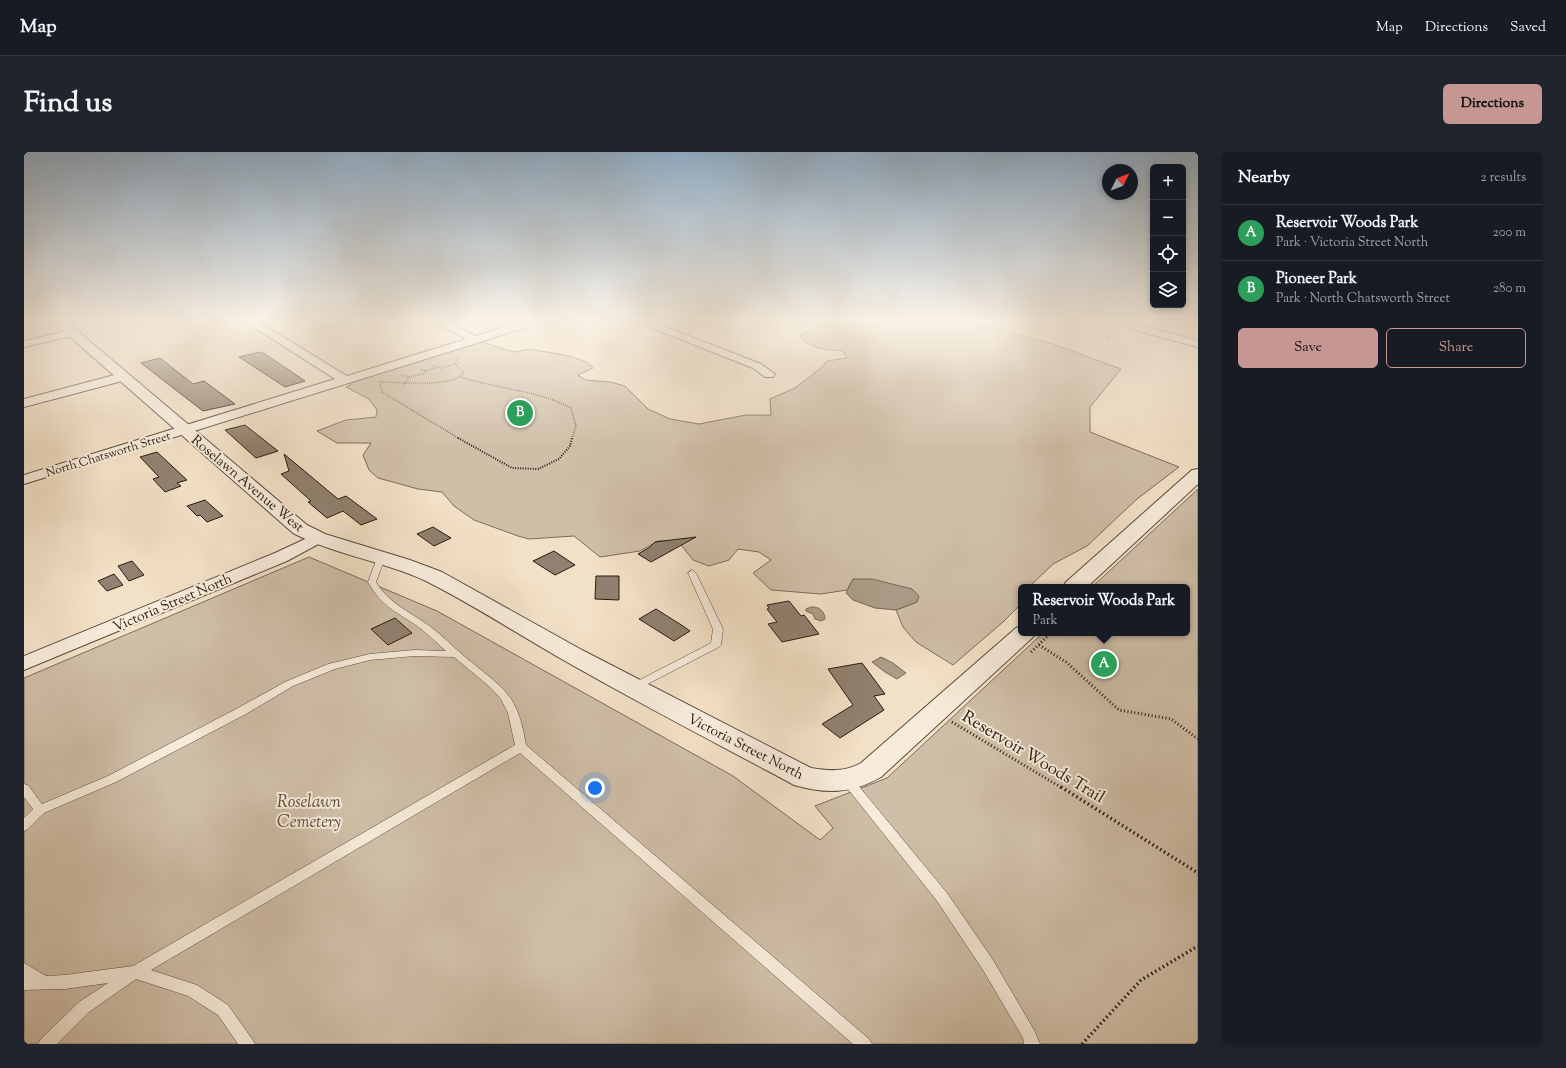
<!DOCTYPE html>
<meta charset="utf-8">
<style>
body{margin:0;font-family:"Sorts Mill Goudy",serif;background:#20242c;color:#f1f3f6}
.controls{position:absolute;right:12px;top:12px;display:grid;overflow:hidden;border-radius:6px;box-shadow:0 2px 6px #0003}
.controls button{width:36px;height:36px;display:grid;place-items:center;padding:0;border:0;border-bottom:1px solid #363941;background:#171b24;color:#f1f3f6;font:20px sans-serif}
.compass{position:absolute;left:1078px;top:12px;width:36px;height:36px;border-radius:50%;background:#171b24;box-shadow:0 2px 6px #0003;rotate:47deg}
.you{position:absolute;left:571px;top:636px;width:14px;height:14px;margin:-10px;border:3px solid #fff;border-radius:50%;background:#1a73e8;box-shadow:0 0 0 6px #1a73e833}
.badge{display:grid;place-items:center;width:26px;height:26px;border-radius:50%;background:#c59692;color:#fff;font-size:13px;font-weight:700}
.pin{position:absolute;translate:-50% -50%;border:2px solid #fff;box-shadow:0 1px 4px #0006}
.popup{position:absolute;left:994px;top:432px;width:172px;height:52px;box-sizing:border-box;display:grid;place-content:center;border-radius:6px;background:#171b24;filter:drop-shadow(0 1px 3px #0005);font-size:13px;white-space:nowrap;color:#9ea1a6}
.popup b{font-size:15px;color:#f1f3f6}
.popup::after{content:'';position:absolute;left:50%;top:100%;margin-left:-8px;border:8px solid transparent;border-top-color:#171b24}
.list{margin:0;padding:0;list-style:none}
h2{display:flex;justify-content:space-between;align-items:center;height:52px;margin:0;padding:0 16px;font-size:17px}
h2 small{font-size:13px;font-weight:400;color:#9ea1a6}
.list li{display:grid;grid-template-columns:26px 1fr auto;gap:12px;align-items:center;box-sizing:border-box;height:56px;padding:0 16px;border-top:1px solid #363941}
.list b{display:block;font-size:15px;white-space:nowrap}
.list p{margin:0;font-size:13px;white-space:nowrap;color:#9ea1a6}
.list em{font-size:13px;font-style:normal;color:#9ea1a6}
.actions{display:flex;gap:8px;padding:12px 16px}
.actions a{flex:1;padding:9px 0;border:1px solid #c59692;border-radius:6px;text-align:center;font-size:14px;color:#c59692}
.actions .main{background:#c59692;color:#111}
.icon{flex:none;width:22px;height:22px;fill:none;stroke:currentColor;stroke-width:2;stroke-linecap:round;stroke-linejoin:round}
.map{position:relative;flex:none;width:1174px;height:892px;overflow:hidden;border-radius:6px}
header{display:flex;align-items:center;gap:24px;box-sizing:border-box;height:56px;padding:0 20px;background:#171b24;border-bottom:1px solid #363941}
header strong{font-size:19px}
nav{display:flex;gap:22px;margin-inline-start:auto;font-size:14px}
.intro{display:flex;align-items:center;justify-content:space-between;box-sizing:border-box;height:96px;padding:0 24px}
h1{margin:0;font-size:28px}
.button{padding:10px 18px;border-radius:6px;background:#c59692;color:#111;font-size:14px;font-weight:700}
main{display:flex;gap:24px;padding:0 24px}
aside{flex:1;background:#171b24;border-radius:6px;box-shadow:0 2px 6px #0003}
.map>svg:first-child{display:block}
.green{fill:#d0bfa8;stroke:#7b6c5c}
.water{fill:#ad9d89;stroke:#776959}
.building{fill:#918170;stroke:#261a11}
.lines{fill:none;stroke-linecap:round;stroke-linejoin:round}
.service-casing{stroke:#594c3e;stroke-width:1}
.minor-casing{stroke:#594c3e;stroke-width:2}
.tertiary-casing{stroke:#594c3e;stroke-width:2}
.path-far3{stroke:#261a11;stroke-width:1.5;stroke-dasharray:0.5 1.5;stroke-linecap:butt}
.path-far2{stroke:#261a11;stroke-width:2;stroke-dasharray:1 1.5;stroke-linecap:butt}
.path-far1{stroke:#261a11;stroke-width:3;stroke-dasharray:1 2.5;stroke-linecap:butt}
.path{stroke:#261a11;stroke-width:3.5;stroke-dasharray:1.5 3;stroke-linecap:butt}
.service{fill:#f7ecdb;fill-rule:evenodd}
.minor{fill:#f7ecdb;fill-rule:evenodd}
.tertiary{fill:#f7ecdb;fill-rule:evenodd}
.labels{text-anchor:middle;stroke-width:4;stroke-linejoin:round;paint-order:stroke}
.far-street-label{font-size:12px;fill:#261a11;stroke:#f7ecdb}
.street-label{font-size:14px;fill:#261a11;stroke:#f7ecdb}
.near-street-label{font-size:17px;fill:#261a11;stroke:#f7ecdb}
.near-park-label{font-size:17px;font-style:italic;fill:#594c3e;stroke:#f7ecdb}
</style>
<header>
<strong>Map</strong>
<nav><a>Map</a><a>Directions</a><a>Saved</a></nav>
</header>
<div class="intro"><h1>Find us</h1><a class="button">Directions</a></div>
<main>
<div class="map">
<svg width="1174" height="892" viewBox="0 0 1174 892">
<rect width="100%" height="100%" fill="#f3e1c7"/>
<filter id="stains"><feTurbulence type="fractalNoise" baseFrequency=".005" numOctaves="4"/><feColorMatrix values="0 0 0 0 .2 0 0 0 0 .09 0 0 0 0 .02 0 0 0 .5 -.17"/></filter>
<radialGradient id="worn" r=".72"><stop offset=".6" stop-color="#630" stop-opacity="0"/><stop offset="1" stop-color="#630" stop-opacity=".3"/></radialGradient>
<!-- green -->
<path class="green" d="M766 169H931L968 175 1029 192 1097 217 1066 255V280L1155 315 1113 347 1063 394 1029 412 1005 435H997V452L979 470 929 513 892 490 879 475 872 458 893 450 888 437 829 427 823 438 797 442 747 438 729 421 747 408 735 400 714 397 705 408 685 414 669 408 654 389H634L616 399 576 405 550 384 505 387 494 384 450 368 430 354 418 340 394 337 354 326 345 318 339 303 347 291H313L293 279 322 268 352 265 353 258 345 247 322 235 327 233 323 230 455 189 490 200 506 197 545 204 563 210 569 216 554 223 562 228 586 230 601 234 624 257 646 267 675 272 722 263H747L746 247 771 236 797 216 803 209 823 206 819 199C801 197 787 198 775 183L784 180 788 174Z
M1174 337V892H0V526L285 405 413 459 709 624 796 688 809 676 791 654 863 626 1019 481H1163V435H1068Z"/>
<!-- water -->
<path class="water" d="M829 427H848L888 437 895 444 893 450 872 458 851 456 829 448 822 441Z
M787 455C795 454 801 460 801 467L797 469 791 467 789 462 782 459V457Z
M857 505 869 511 882 521 873 527 861 520 848 510Z"/>
<!-- building -->
<path class="building" d="M236 200 241 202 281 229 261 235 215 205Z
M136 206 169 232 180 229 211 252 179 259 117 211Z
M221 273 254 299 232 306 201 278Z
M133 300 163 328 153 331 157 334 141 340 129 327 135 325 116 305Z
M260 302 314 347 322 344 353 367 337 373 319 359 303 366 284 350 287 349 257 322 265 319Z
M181 348 199 364 183 370 176 363 173 364 163 354Z
M409 375 427 386 410 394 393 382Z
M672 385 627 410 614 402 626 395 631 390Z
M530 399 551 413 531 423 509 409Z
M108 409 120 423 105 429 94 414Z
M90 422 99 433 83 439 74 429Z
M572 424H595V448L571 447Z
M765 449 777 464 780 463 795 482 758 490 744 472 753 470 743 457 745 456 743 453Z
M632 457 659 474 666 479 650 489 615 467Z
M371 466 388 481 364 493 347 477Z
M838 511 861 542 850 544 860 558 816 586 798 572 829 553 804 517Z"/>
<g class="lines">
<defs>
<path id="service" d="M1104 173 1109 174 1087 187 1082 186Z
M357 403 361 406 352 430C365 451 381 457 401 471 415 480 427 493 440 504 479 537 493 539 502 593L845 887 848 892H829L496 601 127 818 173 833 204 853 228 887 231 892H214L194 863 164 844 112 827 65 860 33 892H14L17 887 55 850 84 831 41 837 0 838V811L22 824 41 823 109 814 491 593 484 561 477 547 466 535 430 505 390 504 346 508 311 517 269 534 222 562 92 630 20 661 4 677 0 679V666L9 657 0 645V632L4 633 18 652 84 624 214 556 261 530 304 512 346 502 390 498 422 499C413 491 405 483 396 476 373 459 359 457 344 430L353 406Z
M668 418 672 421 699 477 697 493 695 495 614 537H606L605 535 606 533 687 491 689 477 664 421Z
M824 625 828 626 923 741 969 808 1010 878 1016 892H1000L999 886 959 818 913 749 820 632 818 629 820 626Z"/>
<path id="minor" d="M220 169H233L323 224 442 187 409 169H423L452 184 498 169H516L515 171 456 190 0 332V323L311 227Z
M610 169H626L737 212 751 222 749 225H741L729 216Z
M1083 169H1102L1174 189V195L1084 171Z
M48 178 52 179 53 181 52 183 0 195V189Z
M98 221 102 222 104 225 102 228 0 255V247Z
M294 381 300 383 302 386 300 389 263 409 0 518V504L251 401Z"/>
<path id="tertiary" d="M28 169H42L283 373 301 382 386 408 418 420 558 498 787 616C805 619 821 620 837 611L992 476 997 474V481H1012L1008 486 857 625C828 642 801 642 770 633 694 592 616 552 541 509 495 483 450 453 402 429 359 409 311 403 269 381Z
M1174 317V332L1063 435H1039L1042 430 1168 318Z"/>
</defs>
<!-- service casing -->
<use href="#service" class="service-casing"/>
<!-- minor casing -->
<use href="#minor" class="minor-casing"/>
<!-- tertiary casing -->
<use href="#tertiary" class="tertiary-casing"/>
<!-- path-far3 -->
<path class="path-far3" d="M409 214 417 216 431 212
M401 219 412 216
M377 223 385 225 379 234
M385 225 399 222 401 219 396 217
M437 225C473 237 513 238 547 256L552 274 548 287
M356 230 358 240 436 287
M357 230C375 230 432 236 440 220L431 212 434 205"/>
<!-- path-far2 -->
<path class="path-far2" d="M434 286 488 316 514 317 535 307 546 294 548 286"/>
<!-- path-far1 -->
<path class="path-far1" d="M1015 493 1042 510 1095 558 1147 567 1174 587
M1007 500 1027 481
M928 570 1038 636"/>
<!-- path -->
<path class="path" d="M1037 635 1174 721
M1058 892 1117 828 1174 794"/>
<!-- service -->
<use href="#service" class="service"/>
<!-- minor -->
<use href="#minor" class="minor"/>
<!-- tertiary -->
<use href="#tertiary" class="tertiary"/>
</g>
<!-- sky -->
<linearGradient id="sky" x2="0" y2="1"><stop stop-color="#90abc2"/><stop offset="0.57" stop-color="#faf2e6"/><stop offset="1" stop-color="#faf2e6" stop-opacity="0"/></linearGradient>
<rect width="1174" height="294" fill="url(#sky)"/>
<g class="labels">
<!-- far-street labels -->
<g class="far-street-label">
<text transform="translate(84 302) rotate(-17)" y="4">North Chatsworth Street</text>
</g>
<!-- street labels -->
<g class="street-label">
<text transform="translate(224 331) rotate(40)" y="5">Roselawn Avenue West</text>
<text transform="translate(148 450) rotate(-23)" y="5">Victoria Street North</text>
<text transform="translate(722 594) rotate(27)" y="5">Victoria Street North</text>
</g>
<!-- near-street labels -->
<g class="near-street-label">
<text transform="translate(1010 604) rotate(31)" y="6">Reservoir Woods Trail</text>
</g>
<!-- near-park labels -->
<g class="near-park-label">
<text x="285" y="655">Roselawn<tspan x="285" dy="20">Cemetery</tspan></text>
</g>
</g>
<rect width="100%" height="100%" filter="url(#stains)"/>
<rect width="100%" height="100%" fill="url(#worn)"/>
</svg>
<div class="controls">
<button>+</button>
<button>−</button>
<button><svg class="icon" aria-label="locate" viewBox="0 0 24 24"><circle cx="12" cy="12" r="6"/><path d="M12 2v4M12 18v4M2 12h4M18 12h4"/></svg></button>
<button><svg class="icon" aria-label="layers" viewBox="0 0 24 24"><path d="M12 4l9 5-9 5-9-5zM3 14l9 5 9-5"/></svg></button>
</div>
<svg class="compass" viewBox="-18 -18 36 36"><path d="M0-13l5 13h-10z" fill="#e53935"/><path d="M0 13l5-13h-10z" fill="#9ea1a6"/></svg>
<div class="you"></div>
<div class="pin badge" style="left:1080px;top:512px;background:#2e9e5b">A</div>
<div class="popup"><b>Reservoir Woods Park</b>Park</div>
<div class="pin badge" style="left:496px;top:261px;background:#2e9e5b">B</div>
</div>
<aside>
<h2>Nearby<small>2 results</small></h2>
<ul class="list">
<li><span class="badge" style="background:#2e9e5b">A</span><div><b>Reservoir Woods Park</b><p>Park · Victoria Street North</p></div><em>200 m</em></li>
<li><span class="badge" style="background:#2e9e5b">B</span><div><b>Pioneer Park</b><p>Park · North Chatsworth Street</p></div><em>280 m</em></li>
</ul>
<div class="actions"><a class="main">Save</a><a>Share</a></div>
</aside>
</main>
